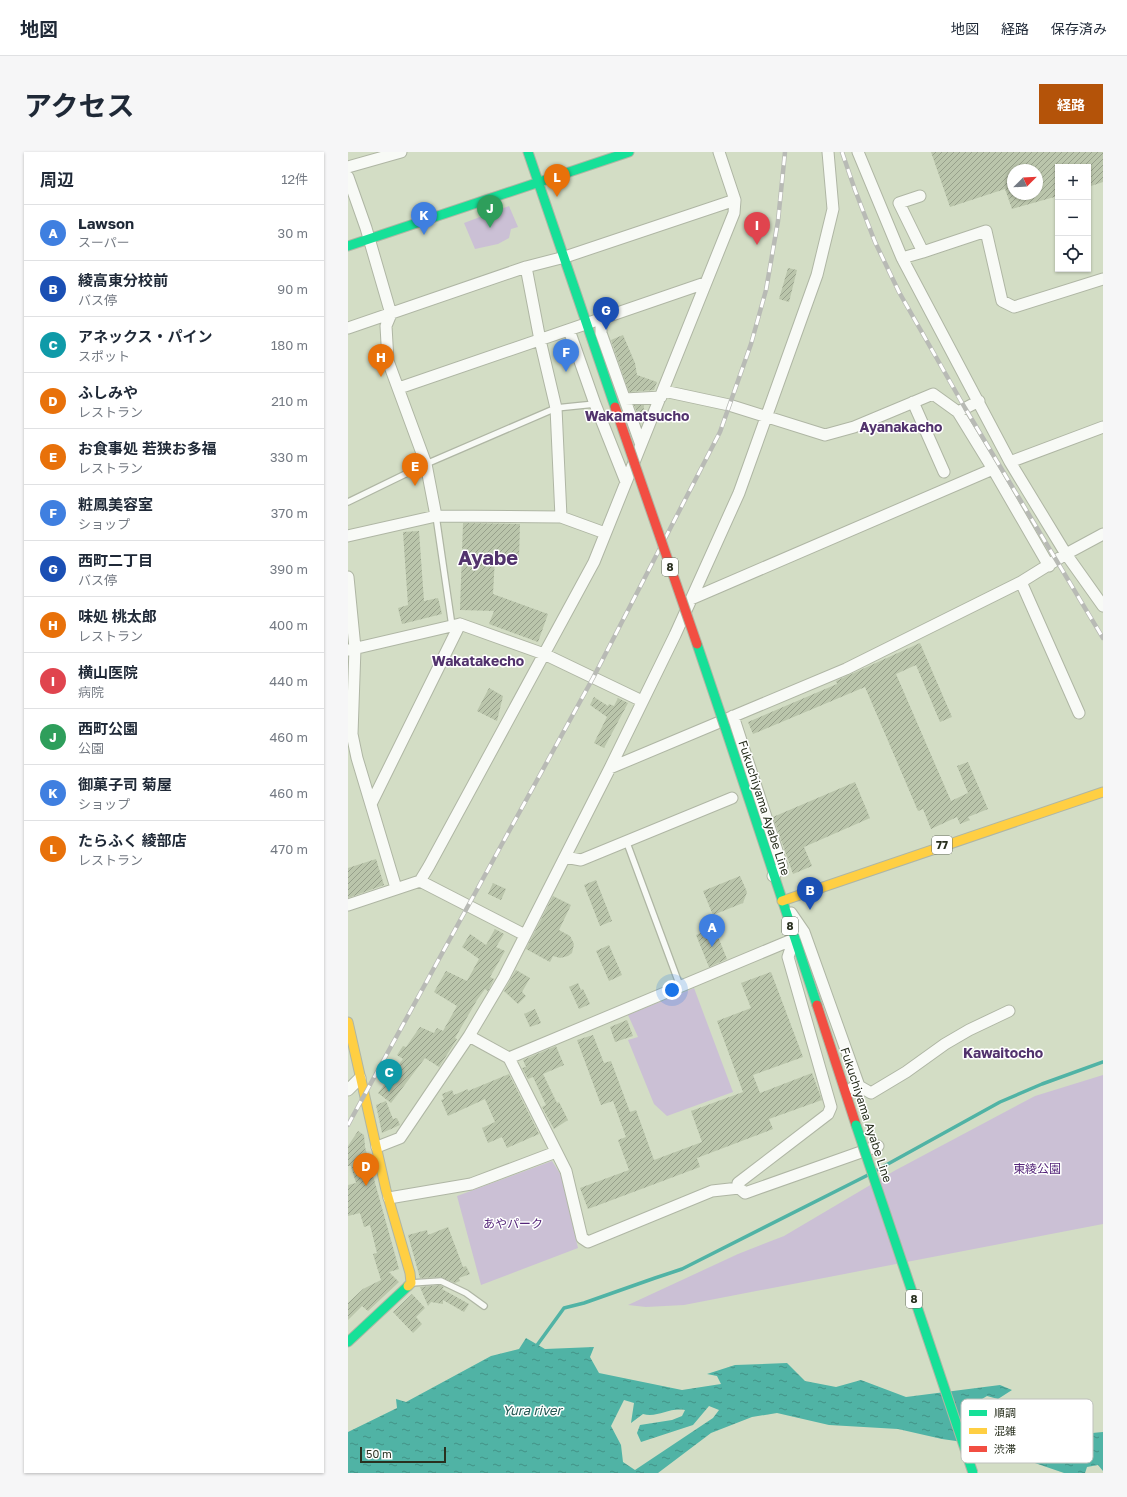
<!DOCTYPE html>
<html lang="ja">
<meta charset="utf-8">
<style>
body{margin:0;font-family:"Golos Text","Noto Sans JP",sans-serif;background:#f6f6f7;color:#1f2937}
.controls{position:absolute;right:12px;top:12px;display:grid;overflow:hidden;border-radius:0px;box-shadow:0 1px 3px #0004}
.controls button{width:36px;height:36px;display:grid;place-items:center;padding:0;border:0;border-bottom:1px solid #e0e1e3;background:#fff;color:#1f2937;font:20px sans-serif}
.compass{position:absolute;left:659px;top:12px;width:36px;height:36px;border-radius:50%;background:#fff;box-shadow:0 1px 3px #0004;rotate:66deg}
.scale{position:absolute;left:12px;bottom:10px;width:86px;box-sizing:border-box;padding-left:4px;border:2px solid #29301f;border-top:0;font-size:11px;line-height:14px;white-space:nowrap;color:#29301f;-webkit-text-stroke:3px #fff;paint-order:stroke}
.you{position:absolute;left:324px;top:838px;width:14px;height:14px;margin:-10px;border:3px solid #fff;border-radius:50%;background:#1a73e8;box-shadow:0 0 0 6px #1a73e833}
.badge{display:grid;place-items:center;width:26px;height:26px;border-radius:50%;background:#b45309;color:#fff;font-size:13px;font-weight:700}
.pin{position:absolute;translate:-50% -33px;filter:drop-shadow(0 1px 2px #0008)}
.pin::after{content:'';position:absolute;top:21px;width:14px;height:12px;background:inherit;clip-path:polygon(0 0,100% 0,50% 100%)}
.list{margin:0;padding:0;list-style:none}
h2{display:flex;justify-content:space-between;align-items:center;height:52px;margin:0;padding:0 16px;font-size:17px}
h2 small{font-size:13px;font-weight:400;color:#747a83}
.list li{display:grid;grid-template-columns:26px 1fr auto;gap:12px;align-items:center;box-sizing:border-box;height:56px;padding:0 16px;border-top:1px solid #e0e1e3}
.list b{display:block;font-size:15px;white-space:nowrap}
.list p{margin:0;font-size:13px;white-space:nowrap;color:#747a83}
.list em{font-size:13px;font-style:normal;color:#747a83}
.icon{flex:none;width:22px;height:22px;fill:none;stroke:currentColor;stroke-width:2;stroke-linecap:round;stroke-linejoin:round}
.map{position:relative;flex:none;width:755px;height:1321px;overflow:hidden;border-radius:0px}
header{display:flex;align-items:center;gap:24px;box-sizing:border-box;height:56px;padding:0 20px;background:#fff;border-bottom:1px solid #e0e1e3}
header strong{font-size:19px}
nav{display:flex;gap:22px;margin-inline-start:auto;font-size:14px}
.intro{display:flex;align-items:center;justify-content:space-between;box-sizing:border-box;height:96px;padding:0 24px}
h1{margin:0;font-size:28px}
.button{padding:10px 18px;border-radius:0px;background:#b45309;color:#fff;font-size:14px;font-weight:700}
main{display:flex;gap:24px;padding:0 24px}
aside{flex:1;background:#fff;border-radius:0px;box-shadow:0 1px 3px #0004}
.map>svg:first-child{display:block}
.park{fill:#cbc0d5}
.water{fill:url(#water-ripples);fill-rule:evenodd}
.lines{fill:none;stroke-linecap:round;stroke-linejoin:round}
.stream{stroke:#50b3a5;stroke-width:3.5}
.building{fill:url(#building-hatch);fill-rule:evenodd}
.lane-casing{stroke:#afb6a4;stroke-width:8}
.street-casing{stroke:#afb6a4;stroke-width:13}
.fast-casing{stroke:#afb6a4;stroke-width:11}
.slow-casing{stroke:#afb6a4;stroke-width:11}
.jam-casing{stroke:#afb6a4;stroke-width:11}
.lane{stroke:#f8faf6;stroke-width:5.5}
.street{stroke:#f8faf6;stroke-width:11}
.fast{stroke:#16e098;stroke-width:9}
.slow{stroke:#ffcf43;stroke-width:9}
.jam{stroke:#f24e42;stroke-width:9}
.rail-casing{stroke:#b8bab5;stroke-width:4.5}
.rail{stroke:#fff;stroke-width:3;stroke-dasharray:9;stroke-linecap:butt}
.fast-bridge-casing{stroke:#afb6a4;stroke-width:11;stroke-linecap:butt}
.jam-bridge-casing{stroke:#afb6a4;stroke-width:11;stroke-linecap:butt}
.fast-bridge{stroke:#16e098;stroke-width:9}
.jam-bridge{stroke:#f24e42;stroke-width:9}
.labels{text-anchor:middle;stroke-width:3;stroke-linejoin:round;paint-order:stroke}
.shield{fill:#fff;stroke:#696e62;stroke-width:1}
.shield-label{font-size:11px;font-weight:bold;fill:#29301f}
.street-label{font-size:12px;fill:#29301f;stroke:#fff}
.park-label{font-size:12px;fill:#55267a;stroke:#fff}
.water-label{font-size:13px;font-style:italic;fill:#265854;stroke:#fff}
.quarter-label{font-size:14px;font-weight:bold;fill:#52336d;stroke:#fff}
.town-label{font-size:20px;font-weight:bold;fill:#52336d;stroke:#fff}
.key{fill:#fff;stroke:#bfc1bc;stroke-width:1}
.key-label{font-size:11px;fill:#29301f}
</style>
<header>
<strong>地図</strong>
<nav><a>地図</a><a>経路</a><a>保存済み</a></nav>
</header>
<div class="intro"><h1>アクセス</h1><a class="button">経路</a></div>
<main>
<aside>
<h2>周辺<small>12件</small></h2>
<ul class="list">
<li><span class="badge" style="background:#3f7fe0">A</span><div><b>Lawson</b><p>スーパー</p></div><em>30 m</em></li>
<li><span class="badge" style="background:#1a4fb4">B</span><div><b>綾高東分校前</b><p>バス停</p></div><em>90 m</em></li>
<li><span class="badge" style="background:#0f9aa8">C</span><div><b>アネックス・パイン</b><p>スポット</p></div><em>180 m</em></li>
<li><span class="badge" style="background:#e8710a">D</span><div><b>ふしみや</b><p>レストラン</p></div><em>210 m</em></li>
<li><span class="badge" style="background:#e8710a">E</span><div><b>お食事処 若狭お多福</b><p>レストラン</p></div><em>330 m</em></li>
<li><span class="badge" style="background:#3f7fe0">F</span><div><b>粧鳳美容室</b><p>ショップ</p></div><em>370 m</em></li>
<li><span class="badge" style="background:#1a4fb4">G</span><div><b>西町二丁目</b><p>バス停</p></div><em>390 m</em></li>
<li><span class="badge" style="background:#e8710a">H</span><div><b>味処 桃太郎</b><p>レストラン</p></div><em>400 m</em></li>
<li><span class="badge" style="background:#e0444e">I</span><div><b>横山医院</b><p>病院</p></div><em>440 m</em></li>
<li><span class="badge" style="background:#2e9e5b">J</span><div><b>西町公園</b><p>公園</p></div><em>460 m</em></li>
<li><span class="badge" style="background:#3f7fe0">K</span><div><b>御菓子司 菊屋</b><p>ショップ</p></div><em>460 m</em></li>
<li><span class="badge" style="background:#e8710a">L</span><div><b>たらふく 綾部店</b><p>レストラン</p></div><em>470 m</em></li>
</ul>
</aside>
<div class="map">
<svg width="755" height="1321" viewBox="0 0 755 1321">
<defs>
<pattern id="water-ripples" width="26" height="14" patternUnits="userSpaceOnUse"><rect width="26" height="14" fill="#50b3a5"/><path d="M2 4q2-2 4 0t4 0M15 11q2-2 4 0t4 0" fill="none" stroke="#429286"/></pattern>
<pattern id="building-hatch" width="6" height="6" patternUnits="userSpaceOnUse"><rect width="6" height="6" fill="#bac5ab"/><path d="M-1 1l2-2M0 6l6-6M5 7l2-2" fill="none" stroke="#97a08b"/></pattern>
</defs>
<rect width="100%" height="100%" fill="#d3ddc5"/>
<!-- park -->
<path class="park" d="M161 54 170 75 163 77 161 86 150 92 127 97 116 71Z
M346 836 385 940 319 964 306 952 280 888 290 885 280 863Z
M755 923V1072L336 1153 298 1155 280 1153 390 1102 436 1084 546 1019 687 944Z
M204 1009 213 1023 230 1096 133 1133 109 1044Z"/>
<!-- water -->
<path class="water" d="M178 1186 197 1197 246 1195 242 1205 251 1221 334 1238 373 1232 369 1224 359 1222 387 1213 439 1211 457 1229 488 1235 513 1228 558 1245 652 1233 664 1238 650 1247 639 1244 629 1250 628 1259 666 1269 715 1270 744 1281 755 1280V1319L750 1313 739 1315 737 1321H716L681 1309 650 1303 629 1292 594 1287 550 1277 481 1273 429 1261 404 1265 363 1281 310 1321H0V1280L49 1256 48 1247 58 1250 143 1204 171 1197ZM276 1248 286 1251 283 1271 295 1262C310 1266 321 1255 337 1258L334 1264 324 1268 292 1273 289 1281 293 1290 345 1273 361 1254 371 1258 365 1266 287 1318 275 1310 273 1293 263 1274Z"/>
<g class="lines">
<!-- stream -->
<path class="stream" d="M529 1018 652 950 694 932 755 910
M187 1196 216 1156 236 1151 307 1126 334 1117 520 1023"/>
</g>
<!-- building -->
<path class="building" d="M583 0H755V30L740 35V15H710V44L664 57 657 37 602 55ZM665 18H689V42H665Z
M440 116 449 118 441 150 431 147Z
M275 183 287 211 289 223 309 230 306 238 281 240 263 188Z
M286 253H296L295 265 290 264Z
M115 371 172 372 171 406 147 405 145 442 200 462 190 490 141 472 146 459 112 458Z
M71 379 76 449 90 446 94 462 54 472 50 456 60 453 55 380Z
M572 491 604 565 592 570 568 513 548 522 603 649 620 641 609 614 620 610 640 657 620 665 622 668 612 672 609 665 583 677 575 657 570 659 517 535 405 582 400 570 489 532 488 529Z
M141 536 155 544 149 569 129 559Z
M246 545 260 554 261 552 266 554 270 546 280 551 256 596 246 591 259 565 242 553Z
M507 630 522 666 456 695 464 714 445 722 425 665Z
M28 707 36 733 0 746V716Z
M392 724 399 740 395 751 365 763 355 739Z
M248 728 264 769 252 774 236 733Z
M145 731 158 737 153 748 140 742Z
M205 744 223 753 211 778 222 784 226 792 224 801 220 804 212 806 205 804 202 810 178 797Z
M366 775 379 807 361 815 348 783Z
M147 777 156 782 148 795 157 799 142 825 146 827 140 839 137 837 129 848 107 886 109 887 91 915 77 906 43 951 30 941 55 907 49 903 55 894 58 895 72 875 86 881 89 876 95 879 109 854 86 840 98 819 119 829 131 807 114 795 122 782 138 793Z
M261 793 274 823 261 829 248 799Z
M168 818 182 826 174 840 178 844 170 852 156 839Z
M423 820 455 905 405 923 412 941 464 921 474 948 421 967 425 977 349 1006 352 1015 240 1057 232 1036 281 1018 270 988 278 985 265 949 253 953 229 888 245 883 256 911 263 909 282 960 288 958 306 1008 354 990 343 959 395 940 369 869 403 856 393 831Z
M230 831 233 838 235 837 242 852 231 857 221 835Z
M187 857 193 871 182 875 176 862Z
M279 868 285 884 267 890 262 875Z
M208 894 216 913 195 922 209 951 211 950 220 968 206 977 194 955 198 953 185 925 180 927 174 916 178 915 175 908Z
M161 922 191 982 159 996 154 985 140 991 134 976 147 970 137 947 100 964 93 948 96 947 94 942 104 938 106 943 120 937V939Z
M38 949 45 967 49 966 52 973 34 981 28 953Z
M10 979 16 983 17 995 51 1117 41 1120 51 1130 20 1159 14 1154 0 1168V1151L15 1137 33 1128 25 1102 29 1101 22 1073 16 1075 12 1061 0 1064V1033L8 1031 3 1014H0V994Z
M100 1075 115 1115 118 1114 122 1122 111 1126 112 1129 107 1131 93 1125 72 1126 60 1083 79 1078 80 1083Z
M92 1133 96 1135 94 1137 121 1152 116 1160 95 1148V1152L83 1150 80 1154 72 1135Z
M64 1142 77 1156 68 1165 74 1172 65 1181 45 1160Z"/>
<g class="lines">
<defs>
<path id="lane" d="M0 350 78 312 208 256 247 252
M88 364 104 474
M279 691 332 834
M63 1131 93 1129 118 1141 136 1154"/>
<path id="street" d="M510 0 554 106 662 310 718 402 755 454
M0 15 53 0
M0 25 18 76 43 162 38 174 40 209 78 312 88 364
M575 100 638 79 654 149 666 155 755 127
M554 106 575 100 551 51 572 44
M178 115 192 188 208 256 213 365
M253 167V181L293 293
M0 176 178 115 217 105 387 48
M221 178 247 252 278 330
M51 236 357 131
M316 239 381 253 477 283 506 275 585 242 610 260 631 249
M277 247 313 245
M565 250 596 320
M610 260 645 317 701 414
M662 310 755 275
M0 384 88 364 213 365 257 381
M0 425 7 496 4 582 9 606 48 736
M673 430 731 561
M343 447 645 317
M1 498 112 472 196 502 294 549
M385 564 434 714 425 724
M262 616 498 517 673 430 718 402 755 382
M23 652 112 472
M217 705 233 708 384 646
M72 729 177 783
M0 753 72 729 81 714 246 410 386 61 387 48 371 0
M443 761 456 780 511 934 504 936
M446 787 440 805 483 955 480 962 390 1031 391 1036 397 1041 530 994
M121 884 156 825 262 616 327 483 391 341 469 123 485 57 480 0
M161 906 446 787
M511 934 523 941 558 920 597 892 621 878 661 859
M0 938 12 926
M29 995 52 986 121 884 161 906 218 1019 234 1086 240 1090 364 1039 391 1036
M41 1046 123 1032 208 1000"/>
<path id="fast" d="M180 0 267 255
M0 94 281 0
M377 575 469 853
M0 1190 60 1134"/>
<path id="slow" d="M434 749 755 640
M0 870 38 1038 62 1121 63 1131 60 1134"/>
<path id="jam" d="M469 853 508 973"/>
</defs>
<!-- lane casing -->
<use href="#lane" class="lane-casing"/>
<!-- street casing -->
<use href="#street" class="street-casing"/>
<!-- fast casing -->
<use href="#fast" class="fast-casing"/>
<!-- slow casing -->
<use href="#slow" class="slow-casing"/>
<!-- jam casing -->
<use href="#jam" class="jam-casing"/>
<!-- lane -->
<use href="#lane" class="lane"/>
<!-- street -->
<use href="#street" class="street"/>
<!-- fast -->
<use href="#fast" class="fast"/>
<!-- slow -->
<use href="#slow" class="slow"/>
<!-- jam -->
<use href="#jam" class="jam"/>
<defs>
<path id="rail" d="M494 0 507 38 527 90 551 140 617 256 755 486
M0 973 245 526 372 280 403 192 418 138 430 69 437 0"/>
</defs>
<!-- rail casing -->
<use href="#rail" class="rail-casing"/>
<!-- rail -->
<use href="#rail" class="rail"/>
<defs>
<path id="fast-bridge" d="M349 492 377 575
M508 973 625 1321"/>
<path id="jam-bridge" d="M267 255 349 492"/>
</defs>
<!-- fast-bridge casing -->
<use href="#fast-bridge" class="fast-bridge-casing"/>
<!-- jam-bridge casing -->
<use href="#jam-bridge" class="jam-bridge-casing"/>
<!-- fast-bridge -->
<use href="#fast-bridge" class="fast-bridge"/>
<!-- jam-bridge -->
<use href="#jam-bridge" class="jam-bridge"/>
</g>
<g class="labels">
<!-- shield labels -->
<g class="shield">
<rect x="314" y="406" width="16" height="18" rx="3"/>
<rect x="584" y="684" width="20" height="18" rx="3"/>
<rect x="434" y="765" width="16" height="18" rx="3"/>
<rect x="558" y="1138" width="16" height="18" rx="3"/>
</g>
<g class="shield-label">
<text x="322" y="419">8</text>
<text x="594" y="697">77</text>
<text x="442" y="778">8</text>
<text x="566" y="1151">8</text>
</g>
<!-- street labels -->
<g class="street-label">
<text transform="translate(416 656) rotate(72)" y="4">Fukuchiyama Ayabe Line</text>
<text transform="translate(518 963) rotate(72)" y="4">Fukuchiyama Ayabe Line</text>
</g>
<!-- park labels -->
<g class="park-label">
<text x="689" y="1021">東綾公園</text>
<text x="165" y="1076">あやパーク</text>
</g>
<!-- water labels -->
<g class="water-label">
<text x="184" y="1263">Yura river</text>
</g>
<!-- quarter labels -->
<g class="quarter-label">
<text x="289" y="269">Wakamatsucho</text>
<text x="553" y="280">Ayanakacho</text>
<text x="130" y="514">Wakatakecho</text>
<text x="655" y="906">Kawaitocho</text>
</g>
<!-- town labels -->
<g class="town-label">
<text x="140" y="413">Ayabe</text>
</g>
</g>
<!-- legend -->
<rect x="613" y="1247" width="132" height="64" rx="6" class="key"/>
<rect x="621" y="1258" width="18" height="6" fill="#16e098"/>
<rect x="621" y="1276" width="18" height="6" fill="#ffcf43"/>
<rect x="621" y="1294" width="18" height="6" fill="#f24e42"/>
<g class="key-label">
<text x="646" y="1265">順調</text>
<text x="646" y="1283">混雑</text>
<text x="646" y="1301">渋滞</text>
</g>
</svg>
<div class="controls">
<button>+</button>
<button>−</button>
<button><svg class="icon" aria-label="locate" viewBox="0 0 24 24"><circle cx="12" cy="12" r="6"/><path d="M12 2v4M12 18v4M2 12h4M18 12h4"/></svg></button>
</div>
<svg class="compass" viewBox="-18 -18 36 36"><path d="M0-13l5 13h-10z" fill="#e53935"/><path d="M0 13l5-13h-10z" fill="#747a83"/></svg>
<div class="scale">50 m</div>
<div class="you"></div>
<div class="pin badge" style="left:364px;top:795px;background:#3f7fe0">A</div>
<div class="pin badge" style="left:462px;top:758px;background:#1a4fb4">B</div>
<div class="pin badge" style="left:41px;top:940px;background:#0f9aa8">C</div>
<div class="pin badge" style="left:18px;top:1034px;background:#e8710a">D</div>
<div class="pin badge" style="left:67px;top:334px;background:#e8710a">E</div>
<div class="pin badge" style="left:218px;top:220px;background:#3f7fe0">F</div>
<div class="pin badge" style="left:258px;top:178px;background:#1a4fb4">G</div>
<div class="pin badge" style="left:33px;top:225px;background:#e8710a">H</div>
<div class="pin badge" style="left:409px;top:93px;background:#e0444e">I</div>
<div class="pin badge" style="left:142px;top:76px;background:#2e9e5b">J</div>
<div class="pin badge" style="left:76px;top:83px;background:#3f7fe0">K</div>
<div class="pin badge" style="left:209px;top:45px;background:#e8710a">L</div>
</div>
</main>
